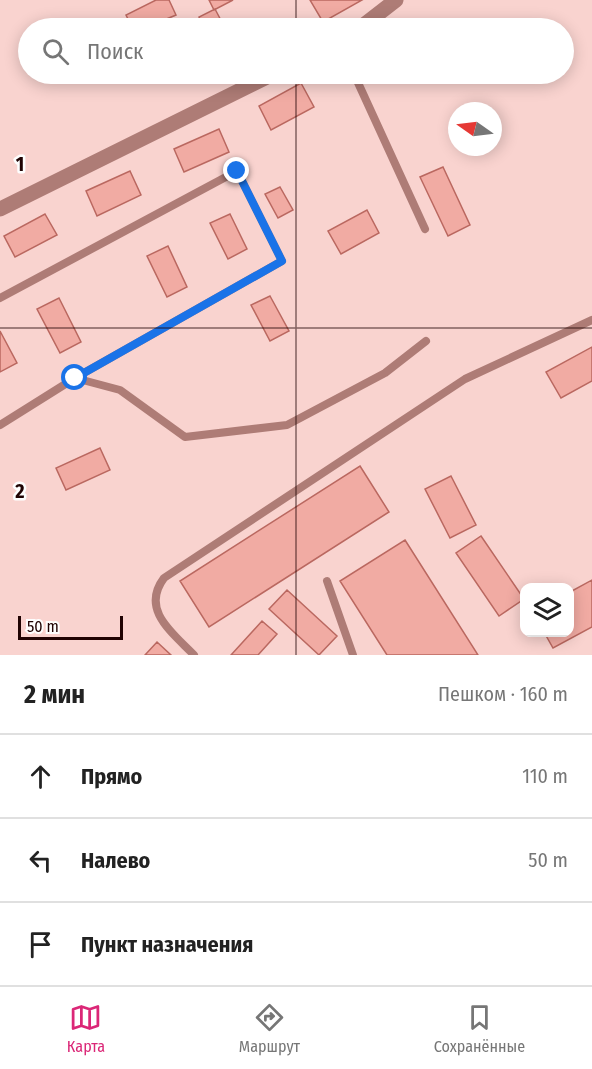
<!DOCTYPE html>
<html lang="ru">
<meta charset="utf-8">
<style>
body{margin:0;font-family:"Fira Sans Condensed",sans-serif;background:#f2f2f2;color:#222}
.controls{position:absolute;right:18px;bottom:18px;display:grid;overflow:hidden;border-radius:12px;box-shadow:0 3px 15px #0003}
.controls button{width:54px;height:54px;display:grid;place-items:center;padding:0;border:0;border-bottom:2px solid #e0e0e0;background:#fff;color:#222;font:30px sans-serif}
.compass{position:absolute;left:448px;top:102px;width:54px;height:54px;border-radius:50%;background:#fff;box-shadow:0 3px 15px #0003;rotate:284deg}
.scale{position:absolute;left:18px;bottom:15px;width:105px;box-sizing:border-box;padding-left:6px;border:3px solid #200303;border-top:0;font-size:16px;line-height:21px;white-space:nowrap;color:#200303;-webkit-text-stroke:4px #fefefe;paint-order:stroke}
.stop{position:absolute;width:18px;height:18px;margin:-14px;border:4px solid #1a73e8;border-radius:50%;background:#fff}
.stop.end{background:#1a73e8;border-color:#fff;box-shadow:0 2px 6px #0008}
.list{margin:0;padding:0;list-style:none}
h2{display:flex;justify-content:space-between;align-items:center;height:78px;margin:0;padding:0 24px;font-size:26px}
h2 small{font-size:20px;font-weight:400;color:#767676}
.list li{display:grid;grid-template-columns:39px 1fr auto;gap:18px;align-items:center;box-sizing:border-box;height:84px;padding:0 24px;border-top:2px solid #e0e0e0}
.list b{display:block;font-size:22px;white-space:nowrap}
.list em{font-size:20px;font-style:normal;color:#767676}
.icon{flex:none;width:33px;height:33px;fill:none;stroke:currentColor;stroke-width:2;stroke-linecap:round;stroke-linejoin:round}
.map{position:relative;flex:none;width:592px;height:655px;overflow:hidden}
.search{position:absolute;background:#fff;box-shadow:0 3px 15px #0003;left:18px;right:18px;top:18px;height:66px;display:flex;align-items:center;gap:15px;box-sizing:border-box;padding:0 21px;border-radius:33px;color:#767676;font-size:22px}
.sheet{height:330px;background:#fff}
nav{display:flex;justify-content:space-around;align-items:center;box-sizing:border-box;height:84px;border-top:2px solid #e0e0e0;background:#fff;font-size:16px;color:#767676}
nav a{display:grid;justify-items:center;gap:3px}
nav .on{color:#db2777}
.map>svg:first-child{display:block}
.building{fill:#f1aba3;stroke:#ba6860;stroke-width:1.5}
.lines{fill:none;stroke-linecap:round;stroke-linejoin:round}
.service{stroke:#ae7c76;stroke-width:8}
.minor{stroke:#ae7c76;stroke-width:15}
.route{stroke:#1a73e8;stroke-width:8}
.grid{fill:none;stroke:#200303;stroke-width:1.5;stroke-opacity:0.55}
.grid-label{font-size:20px;text-anchor:middle;font-weight:bold;fill:#200303;stroke:#fefefe;stroke-width:5;stroke-linejoin:round;paint-order:stroke}
</style>
<div class="map">
<svg width="592" height="655" viewBox="0 0 592 655">
<rect width="100%" height="100%" fill="#f9d3cf"/>
<!-- building -->
<path class="building" d="M156 0H169L176 15 145 28H137L134 21 130 23 126 15Z
M209 0H233L214 10Z
M310 0H362L323 22Z
M215 9 225 28H204L199 17Z
M301 83 314 107 271 130 259 106Z
M219 129 229 152 184 172 174 149Z
M443 167 470 225 448 236 420 177Z
M130 171 141 195 97 216 86 191Z
M280 187 293 210 278 218 265 194Z
M367 210 379 233 341 254 328 231Z
M45 214 57 235 15 257 4 236Z
M230 214 247 249 228 259 210 223Z
M168 246 187 287 167 297 147 256Z
M270 296 289 331 270 341 251 305Z
M59 298 81 342 60 353 37 309Z
M0 331 17 363 0 372Z
M592 347V381L561 398 546 372Z
M100 448 110 470 66 490 56 468Z
M360 466 389 512 209 627 180 581Z
M451 476 476 525 450 538 425 489Z
M481 536 524 599 499 616 456 553Z
M405 540 478 655H387L340 581Z
M592 580V627L553 648 544 632H570V592Z
M287 590 337 636 319 655 269 609Z
M262 621 277 634 258 655H231Z
M157 642 171 655H145Z"/>
<g class="lines">
<!-- service -->
<path class="service" d="M354 74 425 229
M0 298 237 171 282 261 75 378
M0 425 75 378 120 390 185 437 287 425 385 373 426 341
M327 581 353 655
M194 655C173 633 140 610 164 578L465 379 592 320"/>
<!-- minor -->
<path class="minor" d="M360 28 396 0
M0 209 273 74"/>
</g>
<g class="lines">
<!-- route -->
<path class="route" d="M75 378 282 261 237 171"/>
</g>
<!-- grid -->
<path class="grid" d="M296 0V28M296 74V655M0 328H592"/>
<g class="grid-label">
<text x="20" y="171">1</text>
<text x="20" y="498">2</text>
</g>
</svg>
<div class="controls">
<button><svg class="icon" aria-label="layers" viewBox="0 0 24 24"><path d="M12 4l9 5-9 5-9-5zM3 14l9 5 9-5"/></svg></button>
</div>
<svg class="compass" viewBox="-18 -18 36 36"><path d="M0-13l5 13h-10z" fill="#e53935"/><path d="M0 13l5-13h-10z" fill="#767676"/></svg>
<div class="scale">50 m</div>
<div class="stop" style="left:75px;top:378px"></div>
<div class="stop end" style="left:237px;top:171px"></div>
<div class="search"><svg class="icon" aria-label="search" viewBox="0 0 24 24"><circle cx="10" cy="10" r="6"/><path d="M15 15l6 6"/></svg>Поиск</div>
</div>
<section class="sheet">
<h2>2 мин<small>Пешком · 160 m</small></h2>
<ul class="list">
<li><svg class="icon" aria-label="ahead" viewBox="0 0 24 24"><path d="M12 20V5M6 11l6-6 6 6"/></svg><div><b>Прямо</b></div><em>110 m</em></li>
<li><svg class="icon" aria-label="left" viewBox="0 0 24 24"><path d="M17 20v-9H6M10 6l-5 5 5 5"/></svg><div><b>Налево</b></div><em>50 m</em></li>
<li><svg class="icon" aria-label="arrive" viewBox="0 0 24 24"><path d="M6 21V4h12l-3 4 3 4H6"/></svg><div><b>Пункт назначения</b></div></li>
</ul>
</section>
<nav>
<a class="on"><svg class="icon" aria-label="map" viewBox="0 0 24 24"><path d="M3 6l6-2 6 2 6-2v14l-6 2-6-2-6 2zM9 4v14M15 6v14"/></svg>Карта</a>
<a><svg class="icon" aria-label="directions" viewBox="0 0 24 24"><path d="M12 3l9 9-9 9-9-9zM9 14v-3h6M13 9l2 2-2 2"/></svg>Маршрут</a>
<a><svg class="icon" aria-label="saved" viewBox="0 0 24 24"><path d="M7 4h10v16l-5-4-5 4z"/></svg>Сохранённые</a>
</nav>
